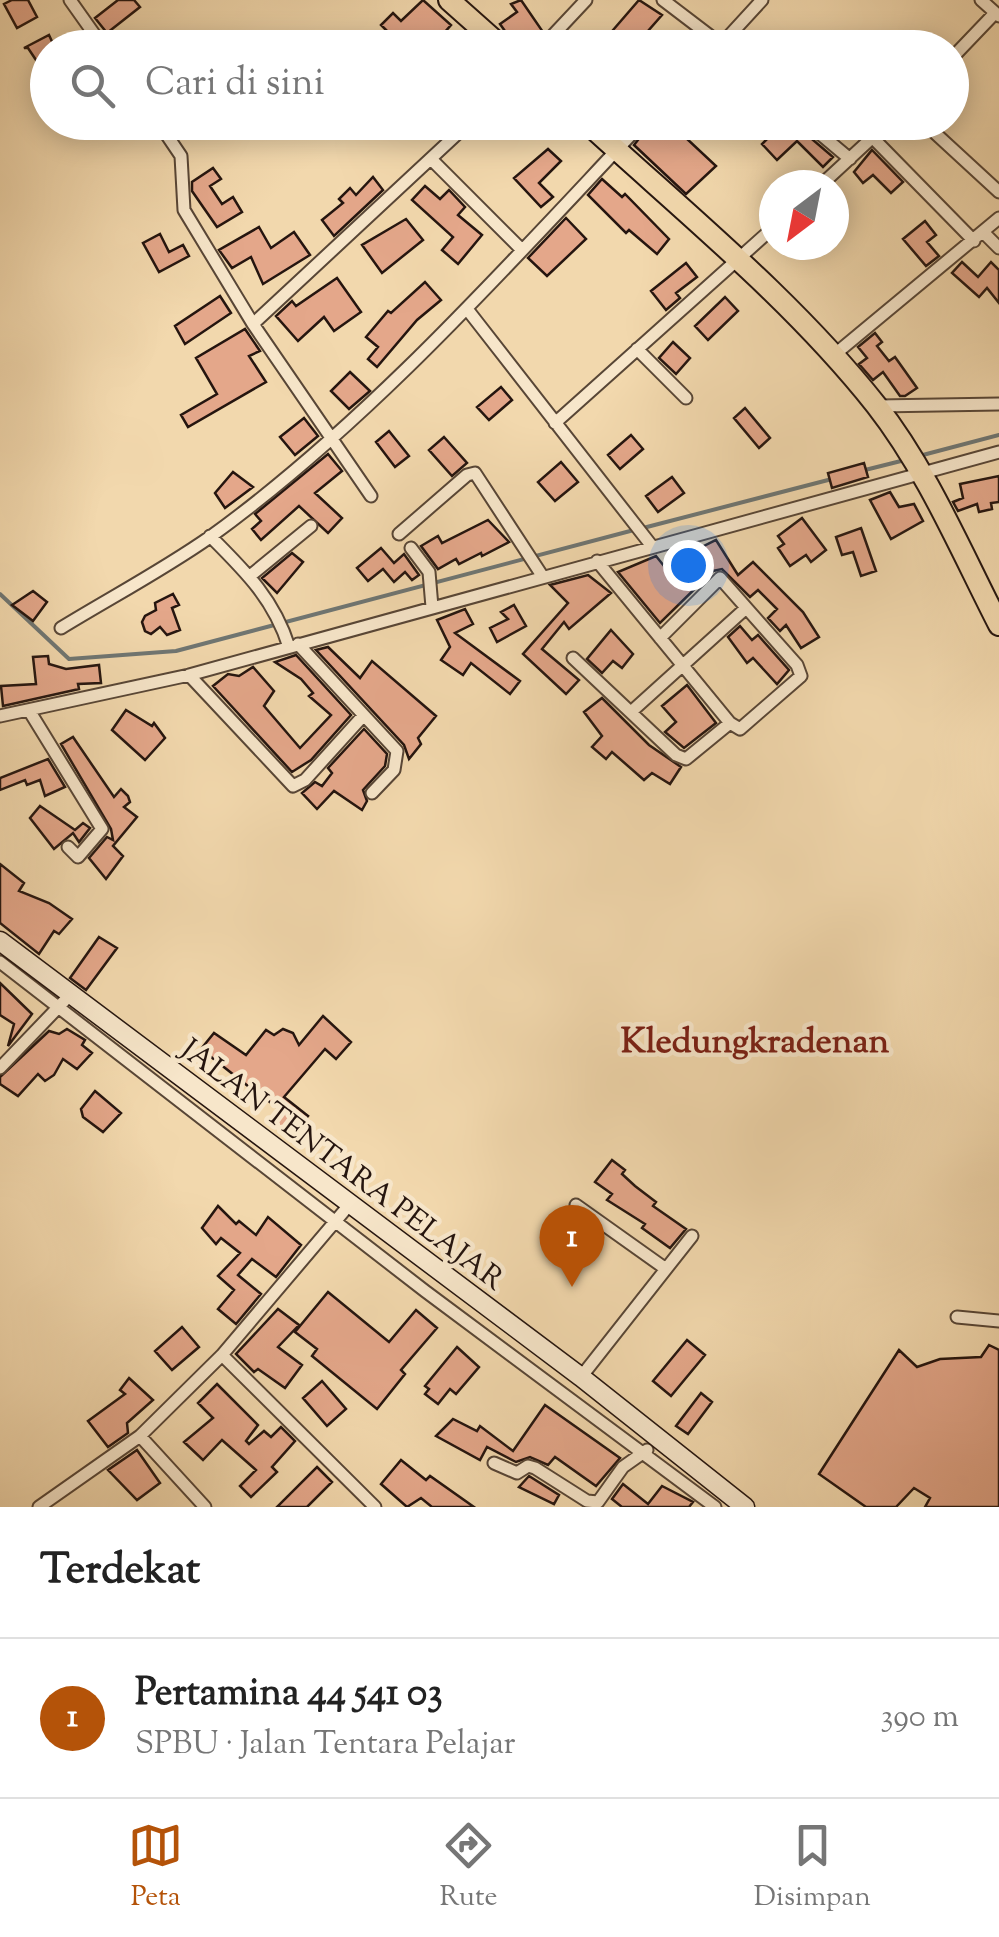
<!DOCTYPE html>
<html lang="id">
<meta charset="utf-8">
<style>
body{margin:0;font-family:"Sorts Mill Goudy",serif;background:#f2f2f2;color:#222}
.compass{position:absolute;left:759px;top:170px;width:90px;height:90px;border-radius:50%;background:#fff;box-shadow:0 5px 25px #0003;rotate:212deg}
.you{position:absolute;left:688px;top:565px;width:35px;height:35px;margin:-25px;border:8px solid #fff;border-radius:50%;background:#1a73e8;box-shadow:0 0 0 15px #1a73e833}
.badge{display:grid;place-items:center;width:65px;height:65px;border-radius:50%;background:#b45309;color:#fff;font-size:32px;font-weight:700}
.pin{position:absolute;translate:-50% -82px;filter:drop-shadow(0 2px 5px #0008)}
.pin::after{content:'';position:absolute;top:52px;width:35px;height:30px;background:inherit;clip-path:polygon(0 0,100% 0,50% 100%)}
.list{margin:0;padding:0;list-style:none}
h2{display:flex;justify-content:space-between;align-items:center;height:130px;margin:0;padding:0 40px;font-size:42px}
h2 small{font-size:32px;font-weight:400;color:#767676}
.list li{display:grid;grid-template-columns:65px 1fr auto;gap:30px;align-items:center;box-sizing:border-box;height:160px;padding:0 40px;border-top:2px solid #e0e0e0}
.list b{display:block;font-size:38px;white-space:nowrap}
.list p{margin:0;font-size:32px;white-space:nowrap;color:#767676}
.list em{font-size:32px;font-style:normal;color:#767676}
.icon{flex:none;width:55px;height:55px;fill:none;stroke:currentColor;stroke-width:2;stroke-linecap:round;stroke-linejoin:round}
.map{position:relative;flex:none;width:999px;height:1507px;overflow:hidden}
.search{position:absolute;background:#fff;box-shadow:0 5px 25px #0003;left:30px;right:30px;top:30px;height:110px;display:flex;align-items:center;gap:25px;box-sizing:border-box;padding:0 35px;border-radius:55px;color:#767676;font-size:38px}
.sheet{height:290px;background:#fff}
nav{display:flex;justify-content:space-around;align-items:center;box-sizing:border-box;height:140px;border-top:2px solid #e0e0e0;background:#fff;font-size:28px;color:#767676}
nav a{display:grid;justify-items:center;gap:5px}
nav .on{color:#b45309}
.map>svg:first-child{display:block}
.lines{fill:none;stroke-linecap:round;stroke-linejoin:round}
.stream{stroke:#6f7673;stroke-width:4}
.building{fill:#e4a78a;stroke:#25150f;stroke-width:2.5}
.minor-casing{stroke:#584636;stroke-width:15}
.secondary-casing{stroke:#25150f;stroke-width:21}
.trunk-casing{stroke:#25150f;stroke-width:24}
.minor{stroke:#f7e6ca;stroke-width:11}
.secondary{stroke:#f7e6ca;stroke-width:18}
.trunk{stroke:#f2d8ad;stroke-width:20}
.labels{text-anchor:middle;stroke-width:9;stroke-linejoin:round;paint-order:stroke}
.street-label{font-size:30px;fill:#25150f;stroke:#f7e6ca}
.quarter-label{font-size:35px;font-weight:bold;fill:#7a1f14;stroke:#f7e6ca}
</style>
<div class="map">
<svg width="999" height="1507" viewBox="0 0 999 1507">
<rect width="100%" height="100%" fill="#f2d8ad"/>
<filter id="stains"><feTurbulence type="fractalNoise" baseFrequency=".002" numOctaves="4"/><feColorMatrix values="0 0 0 0 .2 0 0 0 0 .09 0 0 0 0 .02 0 0 0 .5 -.17"/></filter>
<radialGradient id="worn" r=".72"><stop offset=".6" stop-color="#630" stop-opacity="0"/><stop offset="1" stop-color="#630" stop-opacity=".3"/></radialGradient>
<g class="lines">
<!-- stream -->
<path class="stream" d="M919 456 999 435
M861 471 905 460
M643 528 832 479
M0 594 69 659 176 651 634 530"/>
</g>
<!-- building -->
<path class="building" d="M12 0H28L37 17 17 28 4 4Z
M118 0H134L140 7 107 33 95 18Z
M423 0 451 25 437 41 445 48H404L381 25 393 13 401 21Z
M521 0 543 32 517 48 500 24 517 12 511 4Z
M639 0 662 15 633 48H620L607 37Z
M49 35 55 48H48V78L28 48H24Z
M652 122H669L716 166 686 194 634 145Z
M784 122H792L833 157 823 167 797 141 777 160 762 144Z
M548 149 561 161 539 183 553 197 541 207 514 178Z
M872 150 903 182 891 193 873 175 863 183 854 172Z
M213 168 221 179 210 186 222 204 233 197 242 212 217 227 192 191V182Z
M373 177 383 190 334 236 322 220 343 203 339 199 350 188 356 195Z
M602 179 622 197 625 194 669 239 657 254 629 230 626 233 588 195Z
M425 186 440 199 449 190 465 207 458 215 482 235 458 264 442 250 453 237 412 200Z
M566 218 586 239 547 276 528 258Z
M406 219 423 240 382 273 362 245Z
M925 221 936 235 927 242 939 256 926 266 903 239Z
M259 227 271 248 294 232 310 255 263 284 251 257 232 268 219 250Z
M160 234 169 252 183 245 189 256 159 272 143 243Z
M962 262 978 277 991 262 999 270V303L987 288 979 297 952 273Z
M686 263 697 277 676 293 680 298 666 310 651 291Z
M337 278 361 312 334 331 324 317 298 341 276 316 292 301 296 306Z
M425 282 441 300 417 320 377 367 368 359 378 347 366 337 388 311 391 313Z
M220 296 231 313 185 344 175 326Z
M725 297 738 311 708 340 695 326Z
M245 329 260 351 249 356 266 382 188 427 181 415 217 394 196 358Z
M875 333 882 342 877 346 889 361 895 357 917 388 905 396H900L883 372 873 380 859 364 867 358 858 347Z
M673 342 690 358 676 374 659 358Z
M350 372 370 391 349 409 331 391Z
M501 387 512 400 489 420 477 407Z
M745 408 770 438 759 448 734 418Z
M304 418 318 436 295 455 280 437Z
M389 431 409 456 395 467 376 442Z
M631 435 643 449 620 469 608 455Z
M444 437 467 463 452 476 429 450Z
M328 454 342 471 315 493 342 518 328 533 299 506 261 540 252 529 261 521 255 514Z
M561 462 578 482 555 501 538 482Z
M864 463 868 477 832 488 828 473Z
M233 472 253 487 225 508 215 493Z
M999 476V502L991 503 992 509 979 512 977 504 958 511 953 502 963 498 960 484Z
M672 477 684 493 658 512 646 496Z
M890 492 899 507 914 504 923 521 891 539 870 500Z
M802 518 826 550 811 562 806 555 790 566 778 548 784 544 778 536Z
M488 520 509 542 482 556 481 553 459 564 456 559 438 569 421 546 438 536 442 543Z
M861 528 876 571 861 576 853 552 842 555 836 537Z
M716 540 738 575 753 562 803 612 819 637 801 648 786 625 780 631 768 618 777 609 758 590 750 597 722 569 713 571 660 623 618 572 656 556 664 566Z
M381 548 394 563 404 554 419 575 412 580 405 572 394 582 383 569 368 581 357 568Z
M292 553 303 562 277 593 262 578Z
M588 575 611 593 569 629 564 622 542 649 579 680 566 694 523 654 568 603 550 585Z
M33 591 47 602 33 621 12 605Z
M173 594 179 605 172 608 180 630 167 635 160 627 151 634 145 631 142 622 145 616 156 610 155 603Z
M514 605 526 626 497 642 490 628 508 619 501 612Z
M465 609 473 624 455 633 520 681 510 694 471 663 463 675 441 660 450 647 437 620Z
M740 626 752 640 758 635 789 670 777 684 753 658 747 663 728 637Z
M611 630 633 654 622 668 613 661 602 673 587 659Z
M328 647 360 678 372 661 436 716 418 738 421 744 409 759 404 745 316 650Z
M296 655 351 715 311 760 292 772 213 686 228 674 239 676 253 667 274 691 264 706 300 748 331 715 309 696 313 693 301 679 275 662Z
M48 656 49 664 66 669 99 665 101 683 78 684 79 689 3 706 1 686 36 684 33 657Z
M687 685 716 723 684 748 665 732 676 722 662 706Z
M602 698 649 745 681 767 670 784 652 773 644 780 612 752 606 759 592 747 602 736 584 712Z
M126 710 152 726 154 723 165 738 145 760 112 730Z
M364 729 387 754 385 766 363 790 367 801 362 810 334 791 317 809 302 793 315 782 322 786 332 773 328 768Z
M73 737 114 797 121 789 128 796 130 802 124 807 137 817 113 846 123 856 106 879 89 858 107 837 113 840 111 829 61 744Z
M48 759 65 787 45 796 40 780 27 785 25 780 0 790V778Z
M40 806 75 830 83 823 90 828 79 842 73 833 54 849 30 818Z
M0 864 24 883 19 891 49 903 72 919 59 934 54 931 39 954 0 923Z
M99 937 117 948 86 990 70 978Z
M0 983 32 1014 8 1046 14 1024 0 1015Z
M323 1016 351 1042 336 1059 325 1049 284 1097 308 1116 291 1137 275 1124 284 1113 266 1099 258 1109 250 1103 258 1094 201 1049 214 1033 246 1055 266 1030 274 1035 283 1029 293 1033 299 1045Z
M67 1029 85 1040 82 1045 92 1053 77 1069 63 1059 54 1075 45 1081 38 1074 18 1096 0 1084V1077L49 1031 59 1034Z
M95 1091 121 1113 103 1132 83 1117 81 1109Z
M612 1160 625 1170 622 1174 635 1186 656 1202 653 1206 686 1229 670 1248 642 1228 645 1224 607 1200 612 1194 595 1182Z
M218 1206 236 1224 239 1221 256 1235 268 1217 301 1245 276 1277 252 1259 238 1275 261 1294 236 1324 218 1309 234 1290 218 1276 240 1253 221 1238 216 1244 202 1228Z
M328 1292 389 1342 416 1310 437 1328 401 1370 405 1374 377 1409 312 1356 317 1349 295 1332Z
M278 1309 299 1325 278 1347 302 1365 285 1388 258 1369 254 1372 236 1354Z
M182 1327 199 1347 172 1370 155 1351Z
M687 1340 705 1355 671 1396 653 1381Z
M989 1345 999 1350V1507H925L930 1498 914 1488 896 1507H866L819 1474 899 1350 917 1367 940 1359 981 1357Z
M457 1347 479 1367 456 1394 450 1389 438 1404 425 1394 429 1389 425 1386Z
M129 1378 153 1400 127 1423 128 1433 108 1447 88 1421 125 1394 120 1390Z
M322 1381 346 1409 327 1426 303 1398Z
M217 1384 258 1425 246 1441 249 1444 264 1431 271 1437 281 1427 295 1441 272 1467 277 1472 251 1497 240 1486 256 1470 222 1440 203 1460 184 1442 213 1418 198 1403Z
M701 1393 712 1402 688 1434 676 1426Z
M545 1405 620 1458 596 1486 555 1457 548 1465 530 1457 516 1462 487 1447 480 1460 436 1436 453 1419 477 1431 480 1426 513 1451Z
M137 1450 160 1483 137 1500 108 1470Z
M401 1460 426 1480 430 1476 474 1507H432L421 1498 407 1507 381 1484Z
M317 1467 332 1482 307 1507H277Z
M529 1476 559 1495 554 1504 519 1487Z
M623 1484 648 1504 662 1486 693 1502 689 1507H622L612 1499Z"/>
<g class="lines">
<defs>
<path id="minor" d="M70 0 104 48
M663 0 726 48
M981 0 999 16
M541 48 586 0
M718 48 762 0
M952 58 995 13
M158 122 181 156 184 210 253 324 371 496
M806 122 850 159
M923 122 999 192
M873 138 974 241
M433 161 522 250
M821 185 889 122
M984 233 999 248
M467 309 651 545
M253 324 470 122
M637 349 686 398
M834 355 999 218
M878 406 999 404
M555 423 774 227
M399 534 467 475 475 473 543 577
M210 536C245 571 274 599 289 647
M411 548 429 572 432 607
M597 561 730 723
M250 576 311 526
M61 628C110 598 163 570 210 537 368 423 509 264 643 122
M298 644 397 751 394 770 372 793
M573 658 676 755 686 759 730 723 740 729 801 676 797 665 720 578 660 638
M189 675 293 786 305 780 362 717
M30 712 102 829 78 857 68 847
M631 712 745 609
M0 716 189 675 999 452
M0 962 425 1291 715 1507
M0 1068 70 995
M576 1205 666 1269
M957 1317 999 1321
M222 1355 375 1507
M581 1377 692 1236
M140 1436 205 1507
M494 1463 517 1473 528 1466 535 1468 587 1501 598 1502 623 1467 647 1450
M39 1507 140 1436 222 1355 350 1204"/>
<path id="secondary" d="M0 941 581 1377 745 1507"/>
<path id="trunk" d="M449 0 503 48
M586 122C684 212 793 300 876 405 927 470 961 551 999 625"/>
</defs>
<!-- minor casing -->
<use href="#minor" class="minor-casing"/>
<!-- secondary casing -->
<use href="#secondary" class="secondary-casing"/>
<!-- trunk casing -->
<use href="#trunk" class="trunk-casing"/>
<!-- minor -->
<use href="#minor" class="minor"/>
<!-- secondary -->
<use href="#secondary" class="secondary"/>
<!-- trunk -->
<use href="#trunk" class="trunk"/>
</g>
<g class="labels">
<!-- street labels -->
<g class="street-label">
<text transform="translate(343 1164) rotate(37)" y="10">JALAN TENTARA PELAJAR</text>
</g>
<!-- quarter labels -->
<g class="quarter-label">
<text x="755" y="1052">Kledungkradenan</text>
</g>
</g>
<rect width="100%" height="100%" filter="url(#stains)"/>
<rect width="100%" height="100%" fill="url(#worn)"/>
</svg>
<svg class="compass" viewBox="-18 -18 36 36"><path d="M0-13l5 13h-10z" fill="#e53935"/><path d="M0 13l5-13h-10z" fill="#767676"/></svg>
<div class="you"></div>
<div class="pin badge" style="left:572px;top:1287px">1</div>
<div class="search"><svg class="icon" aria-label="search" viewBox="0 0 24 24"><circle cx="10" cy="10" r="6"/><path d="M15 15l6 6"/></svg>Cari di sini</div>
</div>
<section class="sheet">
<h2>Terdekat<small></small></h2>
<ul class="list">
<li><span class="badge">1</span><div><b>Pertamina 44 541 03</b><p>SPBU · Jalan Tentara Pelajar</p></div><em>390 m</em></li>
</ul>
</section>
<nav>
<a class="on"><svg class="icon" aria-label="map" viewBox="0 0 24 24"><path d="M3 6l6-2 6 2 6-2v14l-6 2-6-2-6 2zM9 4v14M15 6v14"/></svg>Peta</a>
<a><svg class="icon" aria-label="directions" viewBox="0 0 24 24"><path d="M12 3l9 9-9 9-9-9zM9 14v-3h6M13 9l2 2-2 2"/></svg>Rute</a>
<a><svg class="icon" aria-label="saved" viewBox="0 0 24 24"><path d="M7 4h10v16l-5-4-5 4z"/></svg>Disimpan</a>
</nav>
